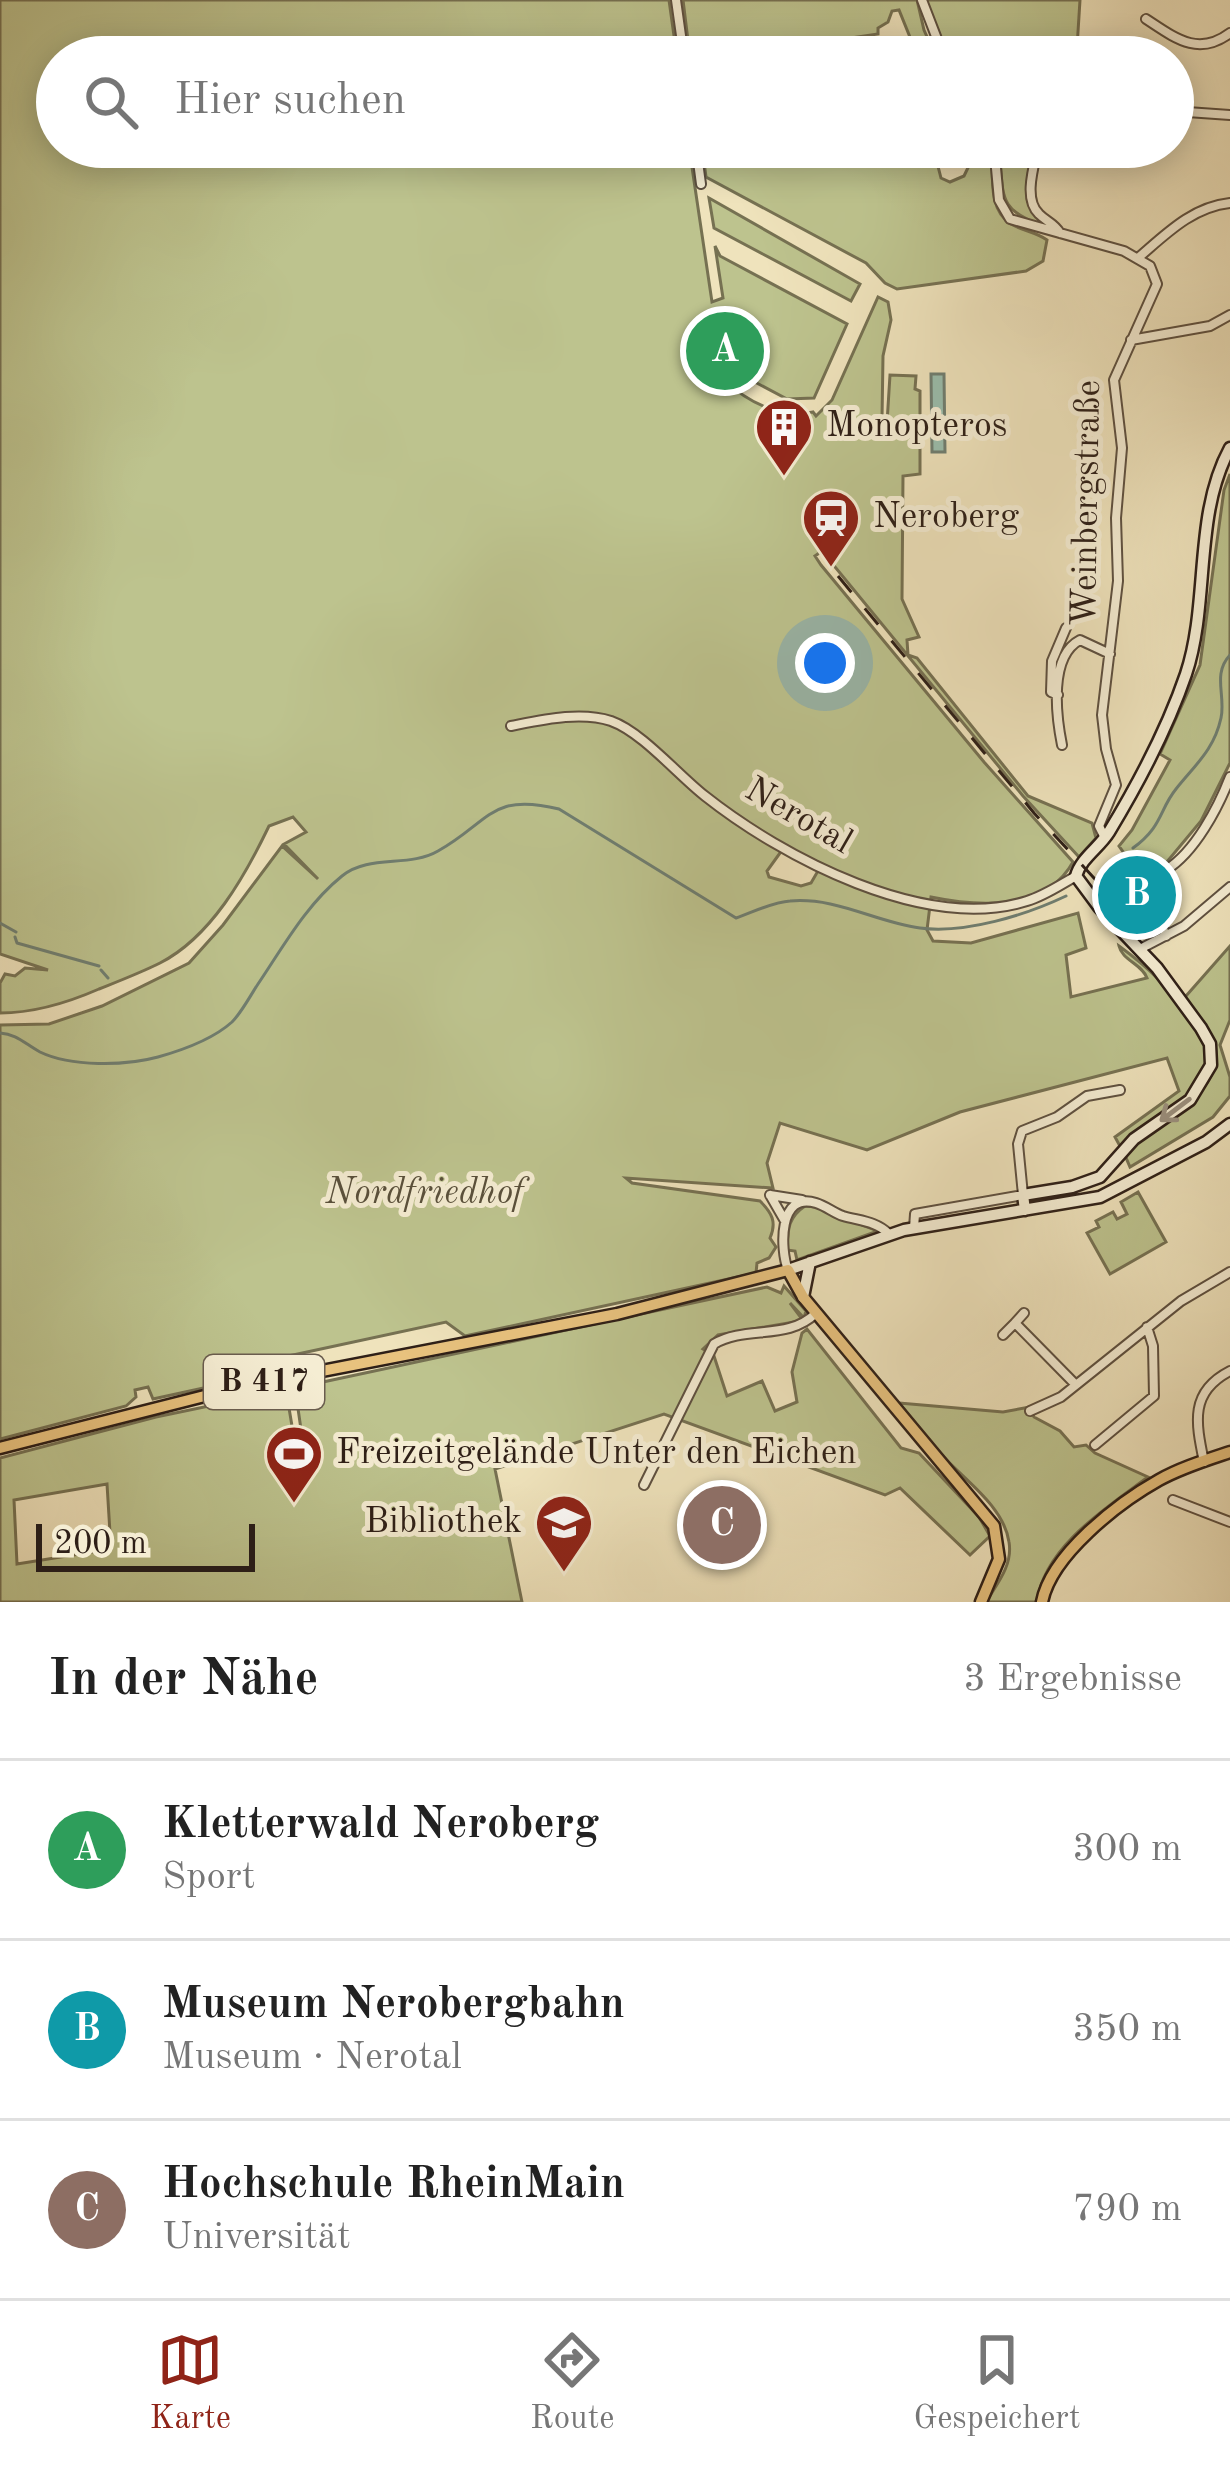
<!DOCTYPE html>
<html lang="de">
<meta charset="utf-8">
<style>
:root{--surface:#fff;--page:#f2f2f2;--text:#222;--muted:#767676;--line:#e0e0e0;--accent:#8f2418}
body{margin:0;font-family:"Old Standard TT",serif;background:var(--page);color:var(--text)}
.scale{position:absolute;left:36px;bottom:30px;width:219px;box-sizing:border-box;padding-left:12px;border:6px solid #2e1f17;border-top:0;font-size:33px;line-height:42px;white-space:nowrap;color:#2e1f17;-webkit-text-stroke:9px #f5edd3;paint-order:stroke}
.you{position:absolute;left:825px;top:663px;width:42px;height:42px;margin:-30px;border:9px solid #fff;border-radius:50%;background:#1a73e8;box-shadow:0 0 0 18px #1a73e833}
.badge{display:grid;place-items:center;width:78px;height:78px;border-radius:50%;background:var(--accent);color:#fff;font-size:39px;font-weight:700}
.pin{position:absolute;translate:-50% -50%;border:6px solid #fff;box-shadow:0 3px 12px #0006}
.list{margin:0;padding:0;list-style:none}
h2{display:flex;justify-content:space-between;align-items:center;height:156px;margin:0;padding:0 48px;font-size:51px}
h2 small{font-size:39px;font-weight:400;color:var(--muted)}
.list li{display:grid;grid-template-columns:78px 1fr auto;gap:36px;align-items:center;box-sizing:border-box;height:180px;padding:0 48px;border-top:3px solid var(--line)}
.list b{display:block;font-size:45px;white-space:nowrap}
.list p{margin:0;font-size:39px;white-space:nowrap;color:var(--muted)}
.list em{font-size:39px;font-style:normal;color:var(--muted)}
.icon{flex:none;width:66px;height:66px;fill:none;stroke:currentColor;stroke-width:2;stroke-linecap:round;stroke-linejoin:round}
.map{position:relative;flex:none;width:1230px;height:1602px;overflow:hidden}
.search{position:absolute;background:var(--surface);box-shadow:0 6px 30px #0003;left:36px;right:36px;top:36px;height:132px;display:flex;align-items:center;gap:30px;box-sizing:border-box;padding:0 42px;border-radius:66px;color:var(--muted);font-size:45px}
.sheet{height:696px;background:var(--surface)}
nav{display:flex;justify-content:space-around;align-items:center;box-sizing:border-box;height:168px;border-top:3px solid var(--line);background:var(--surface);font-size:33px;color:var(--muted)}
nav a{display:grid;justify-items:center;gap:6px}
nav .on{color:var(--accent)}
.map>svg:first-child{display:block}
.green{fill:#bdc38e;stroke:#767152;stroke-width:3;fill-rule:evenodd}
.water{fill:#9abead;stroke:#6f7e71;stroke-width:3}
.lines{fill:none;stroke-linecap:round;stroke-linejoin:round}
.stream{stroke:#6f7e71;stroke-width:3}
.street-casing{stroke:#5e5040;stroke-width:12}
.secondary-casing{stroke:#2e1f17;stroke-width:15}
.primary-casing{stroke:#2e1f17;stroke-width:15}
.street{stroke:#f5edd3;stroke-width:8}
.secondary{stroke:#f5edd3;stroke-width:10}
.primary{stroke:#e8c27e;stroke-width:10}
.rail{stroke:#2e1f17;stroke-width:3;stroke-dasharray:21 21;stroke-linecap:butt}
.oneway{stroke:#9b907e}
.labels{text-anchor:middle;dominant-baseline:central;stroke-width:10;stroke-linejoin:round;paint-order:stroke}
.shield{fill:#f5edd3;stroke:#6a5d4f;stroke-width:3}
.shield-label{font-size:33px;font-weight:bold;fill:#2e1f17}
.poi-label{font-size:36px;fill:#2e1f17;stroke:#f5edd3;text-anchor:start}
.street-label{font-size:36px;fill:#2e1f17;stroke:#f5edd3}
.park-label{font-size:36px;font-style:italic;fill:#59503b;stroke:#f5edd3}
</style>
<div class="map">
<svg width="1230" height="1602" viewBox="0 0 1230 1602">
<rect width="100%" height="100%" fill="#efe3bc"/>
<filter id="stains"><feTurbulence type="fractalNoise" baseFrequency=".00167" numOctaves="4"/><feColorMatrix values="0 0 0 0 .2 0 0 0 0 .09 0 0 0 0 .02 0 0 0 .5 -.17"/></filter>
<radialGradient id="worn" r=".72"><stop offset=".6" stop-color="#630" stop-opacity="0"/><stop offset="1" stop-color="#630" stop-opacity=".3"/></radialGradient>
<path class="green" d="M0,0H669L677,57H57V147H689L712,302L723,298L715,246L720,256L847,324L814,398L787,399L734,371L726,381C748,403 783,419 813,412L816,416L832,400L878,297L888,302L891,320L883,356L882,419L858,428L887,423L890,375L916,376L915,389L920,391V474L903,476L902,599L919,637L907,640L908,655L917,658L1028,796L1092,823L1096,838L1079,857L1023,796L822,551L815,556L821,565L984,762L1073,862C1046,911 979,907 931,897L927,930L933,941L971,943L1078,913L1086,948L1066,955L1071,997L1147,978C1142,964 1122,960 1119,946C1158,974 1193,1011 1210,1057L1187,1099L1121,1148L1115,1137L1179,1091L1167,1058L960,1112L867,1150L780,1123L767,1163L773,1188L626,1178L632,1183L760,1201C772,1213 777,1222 770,1238L776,1247L769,1258L757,1263L756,1273L465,1336L446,1322L256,1363L258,1376L153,1399L148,1387L135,1390L136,1397L126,1406L0,1439V1025L49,1024L102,1006L189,963L223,925L282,846L318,879L284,844L306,832L293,817L269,826C245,876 211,937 160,963C140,973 119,981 99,989C67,1003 35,1013 0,1013V983L5,974L15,976L25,968L48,970L0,954ZM785,846L822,864L811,883L801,886L769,877L767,871Z
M683,0H917L924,30L936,57H918L899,10L892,11L888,22L878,28V34L857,37L874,57H690Z
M925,0H1080L1077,48L1069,57H949Z
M702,147H933L941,178L950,182L964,176L976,151L984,148L992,152C993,176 988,210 1011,224C1023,231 1036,232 1047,240L1043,261L1026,271L897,289L885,283L866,263L706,177Z
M1010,147H1033L1028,202L1044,226C1000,211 1003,199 1000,157Z
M709,198L860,284L851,301L714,228Z
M1230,474V763L1201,821L1166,863L1147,870L1129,860L1119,846L1132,830L1170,760L1160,754L1200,665L1224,490Z
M1230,946V1020L1220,1045L1230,1077V1096L1213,1117L1130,1167L1124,1153C1152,1125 1230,1093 1214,1042C1208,1025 1191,1010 1180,996H1186Z
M1138,1192L1166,1242L1110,1274L1087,1233L1099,1227L1096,1221L1113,1212L1117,1219L1127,1214L1121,1202Z
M805,1206L816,1207L878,1231L797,1260L795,1251L787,1250C788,1231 787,1218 805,1206Z
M784,1286L806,1311L804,1318L790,1303L802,1319L800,1321L718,1335L703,1349L714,1356L727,1396L762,1381L775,1411L797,1402L792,1372L802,1333L807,1329L901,1448L919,1453L979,1517L990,1536L970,1555L900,1488L885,1495L664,1414L495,1469L522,1602H0V1458L156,1417L286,1390L295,1444L303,1443L295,1388L767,1287L781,1293ZM107,1484L111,1549L17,1564L14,1500Z
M899,1403L1003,1412L1030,1407L1034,1417L1060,1431L1074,1447L1086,1445L1095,1453L1148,1477C1106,1508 1044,1547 1037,1602H986C997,1584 1013,1565 1009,1542C1004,1506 963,1479 941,1454C926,1438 913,1420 899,1403Z"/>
<path class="water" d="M944,374L945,452H932L931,374Z"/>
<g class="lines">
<path class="stream" d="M1133,848C1163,826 1159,810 1176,789C1195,765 1214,750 1221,718C1226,696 1212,674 1230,655
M0,923L16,932
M15,937L17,943L99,966
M101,970L108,978
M0,1033C17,1034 25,1044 40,1052C71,1067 125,1066 158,1057C183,1050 212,1040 232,1022C242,1012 250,996 258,984C283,947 306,905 342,876C369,854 409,868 438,851C490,822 490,792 559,809L736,918C753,912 773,902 790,901C837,897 875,922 920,928C965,934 1026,915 1066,896"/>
<defs>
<path id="street" d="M676,0L684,57
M922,0L944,57
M1146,19C1175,38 1198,57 1230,33
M1072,57L1091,47L1109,57
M1173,111L1230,115
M696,147L701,184
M994,147L999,200L1010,219L1124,251L1150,266L1157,284L1114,380L1122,448L1116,518L1118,581L1102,715L1106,749L1116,785L1099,826L1105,838
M1038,147C1034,166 1023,199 1039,214C1047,222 1054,223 1060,233
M1113,147L1114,159
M1138,258C1166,234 1192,207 1230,203
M1131,340L1210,326L1230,315
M1058,695L1051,692L1052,661L1066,628
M511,726C542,720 580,711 611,721C642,732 678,775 705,796C782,857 925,933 1027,901C1044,896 1060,885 1076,876
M1062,745C1056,715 1049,656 1080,640L1110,654
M1157,874L1155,909L1166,936
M1099,907C1120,890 1143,884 1166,870C1195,852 1218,808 1230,777
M1140,949L1184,926L1230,887
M770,1195L802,1200
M770,1195L785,1221
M914,1228L915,1214L1023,1195L1018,1144L1022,1131L1057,1117L1087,1096L1120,1090
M788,1270C780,1249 778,1191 816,1203C826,1206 834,1213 843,1216C860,1221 876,1221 889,1234
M1015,1323L1024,1313
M1003,1335L1015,1323L1076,1385
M1030,1411L1061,1397L1181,1301L1230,1272
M1095,1445L1154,1396L1153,1346L1147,1327
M1204,1462C1196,1423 1189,1392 1230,1371
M644,1485L714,1344C746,1325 788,1341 816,1313
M1173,1500L1230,1522"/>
<path id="secondary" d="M1025,1210L1023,1195L1072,1187L1100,1177L1134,1139L1190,1100L1211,1065L1210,1044L1201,1028L1157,968L1099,907L1076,876C1081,858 1099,848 1109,832C1138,784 1168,727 1186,674C1210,602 1193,516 1230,448
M788,1270L904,1230L1100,1197L1206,1142L1230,1124
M803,1297L810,1262"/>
<path id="primary" d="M0,1448L244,1386L617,1314L788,1270L803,1297L994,1526L999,1559L981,1602
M1042,1602C1051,1555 1118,1503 1159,1480C1180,1468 1206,1460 1230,1452"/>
</defs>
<use href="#street" class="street-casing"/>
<use href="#secondary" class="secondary-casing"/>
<use href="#primary" class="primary-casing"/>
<use href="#street" class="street"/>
<use href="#secondary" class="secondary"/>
<use href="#primary" class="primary"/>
<path class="rail" d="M838,576L1034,813L1130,917"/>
</g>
<defs><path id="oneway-shaft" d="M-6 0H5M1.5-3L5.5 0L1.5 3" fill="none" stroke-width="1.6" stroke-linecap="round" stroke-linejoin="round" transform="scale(3)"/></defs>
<use class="oneway" href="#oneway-shaft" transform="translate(1175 1110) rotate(143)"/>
<defs>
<symbol id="building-pin" viewBox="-11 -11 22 30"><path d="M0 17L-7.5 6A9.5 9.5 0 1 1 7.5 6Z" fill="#8f2418" stroke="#f5edd3"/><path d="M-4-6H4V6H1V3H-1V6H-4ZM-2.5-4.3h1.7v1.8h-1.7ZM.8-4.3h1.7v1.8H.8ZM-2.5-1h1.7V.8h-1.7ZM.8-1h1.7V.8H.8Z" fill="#fff"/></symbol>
<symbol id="station-pin" viewBox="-11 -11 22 30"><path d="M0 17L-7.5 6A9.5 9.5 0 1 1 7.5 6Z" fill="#8f2418" stroke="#f5edd3"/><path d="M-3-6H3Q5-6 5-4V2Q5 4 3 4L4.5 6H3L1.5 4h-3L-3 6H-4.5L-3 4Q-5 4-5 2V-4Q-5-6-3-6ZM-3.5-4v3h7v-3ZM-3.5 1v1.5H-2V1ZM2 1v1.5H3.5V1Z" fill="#fff"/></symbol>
<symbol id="stadium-pin" viewBox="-11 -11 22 30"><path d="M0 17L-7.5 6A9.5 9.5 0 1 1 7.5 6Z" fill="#8f2418" stroke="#f5edd3"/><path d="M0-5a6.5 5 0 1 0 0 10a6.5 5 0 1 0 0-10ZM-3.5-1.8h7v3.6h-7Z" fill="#fff"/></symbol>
<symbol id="university-pin" viewBox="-11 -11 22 30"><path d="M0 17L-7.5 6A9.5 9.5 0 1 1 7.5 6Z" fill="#8f2418" stroke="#f5edd3"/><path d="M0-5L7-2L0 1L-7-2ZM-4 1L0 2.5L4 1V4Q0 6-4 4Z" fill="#fff"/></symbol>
</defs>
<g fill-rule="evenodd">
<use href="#building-pin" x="751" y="394" width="66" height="90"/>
<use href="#station-pin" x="798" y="485" width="66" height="90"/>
<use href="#stadium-pin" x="261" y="1421" width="66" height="90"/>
<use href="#university-pin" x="531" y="1490" width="66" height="90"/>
</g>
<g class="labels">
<rect class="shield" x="204" y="1355" width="120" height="54" rx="9"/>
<g class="shield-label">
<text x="264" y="1382">B 417</text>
</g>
<g class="poi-label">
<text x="826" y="427">Monopteros</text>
<text x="873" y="518">Neroberg</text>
<text x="336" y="1454">Freizeitgelände Unter den Eichen</text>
<text x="522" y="1523" text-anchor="end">Bibliothek</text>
</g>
<g class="street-label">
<text transform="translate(1088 503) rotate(-89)">Weinbergstraße</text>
<text transform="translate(798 817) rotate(30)">Nerotal</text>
</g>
<g class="park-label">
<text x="425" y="1194">Nordfriedhof</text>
</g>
</g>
<rect width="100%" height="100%" filter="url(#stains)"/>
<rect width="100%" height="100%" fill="url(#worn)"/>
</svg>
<div class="scale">200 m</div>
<div class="you"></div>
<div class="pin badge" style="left:725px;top:351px;background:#2e9e5b">A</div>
<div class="pin badge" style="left:1137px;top:895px;background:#0f9aa8">B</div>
<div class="pin badge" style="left:722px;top:1525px;background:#8d6e63">C</div>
<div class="search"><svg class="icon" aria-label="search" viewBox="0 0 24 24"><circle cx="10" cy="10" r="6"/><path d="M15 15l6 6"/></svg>Hier suchen</div>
</div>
<section class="sheet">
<h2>In der Nähe<small>3 Ergebnisse</small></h2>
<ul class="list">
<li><span class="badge" style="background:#2e9e5b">A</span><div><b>Kletterwald Neroberg</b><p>Sport</p></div><em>300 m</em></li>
<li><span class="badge" style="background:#0f9aa8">B</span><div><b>Museum Nerobergbahn</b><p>Museum · Nerotal</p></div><em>350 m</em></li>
<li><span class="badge" style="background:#8d6e63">C</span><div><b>Hochschule RheinMain</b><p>Universität</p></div><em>790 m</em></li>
</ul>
</section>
<nav>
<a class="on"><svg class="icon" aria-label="map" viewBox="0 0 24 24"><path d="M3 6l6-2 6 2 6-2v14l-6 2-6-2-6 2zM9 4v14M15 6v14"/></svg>Karte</a>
<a><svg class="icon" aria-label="directions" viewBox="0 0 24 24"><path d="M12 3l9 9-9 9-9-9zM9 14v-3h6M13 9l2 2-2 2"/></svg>Route</a>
<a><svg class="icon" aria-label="saved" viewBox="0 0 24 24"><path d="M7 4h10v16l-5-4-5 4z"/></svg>Gespeichert</a>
</nav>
